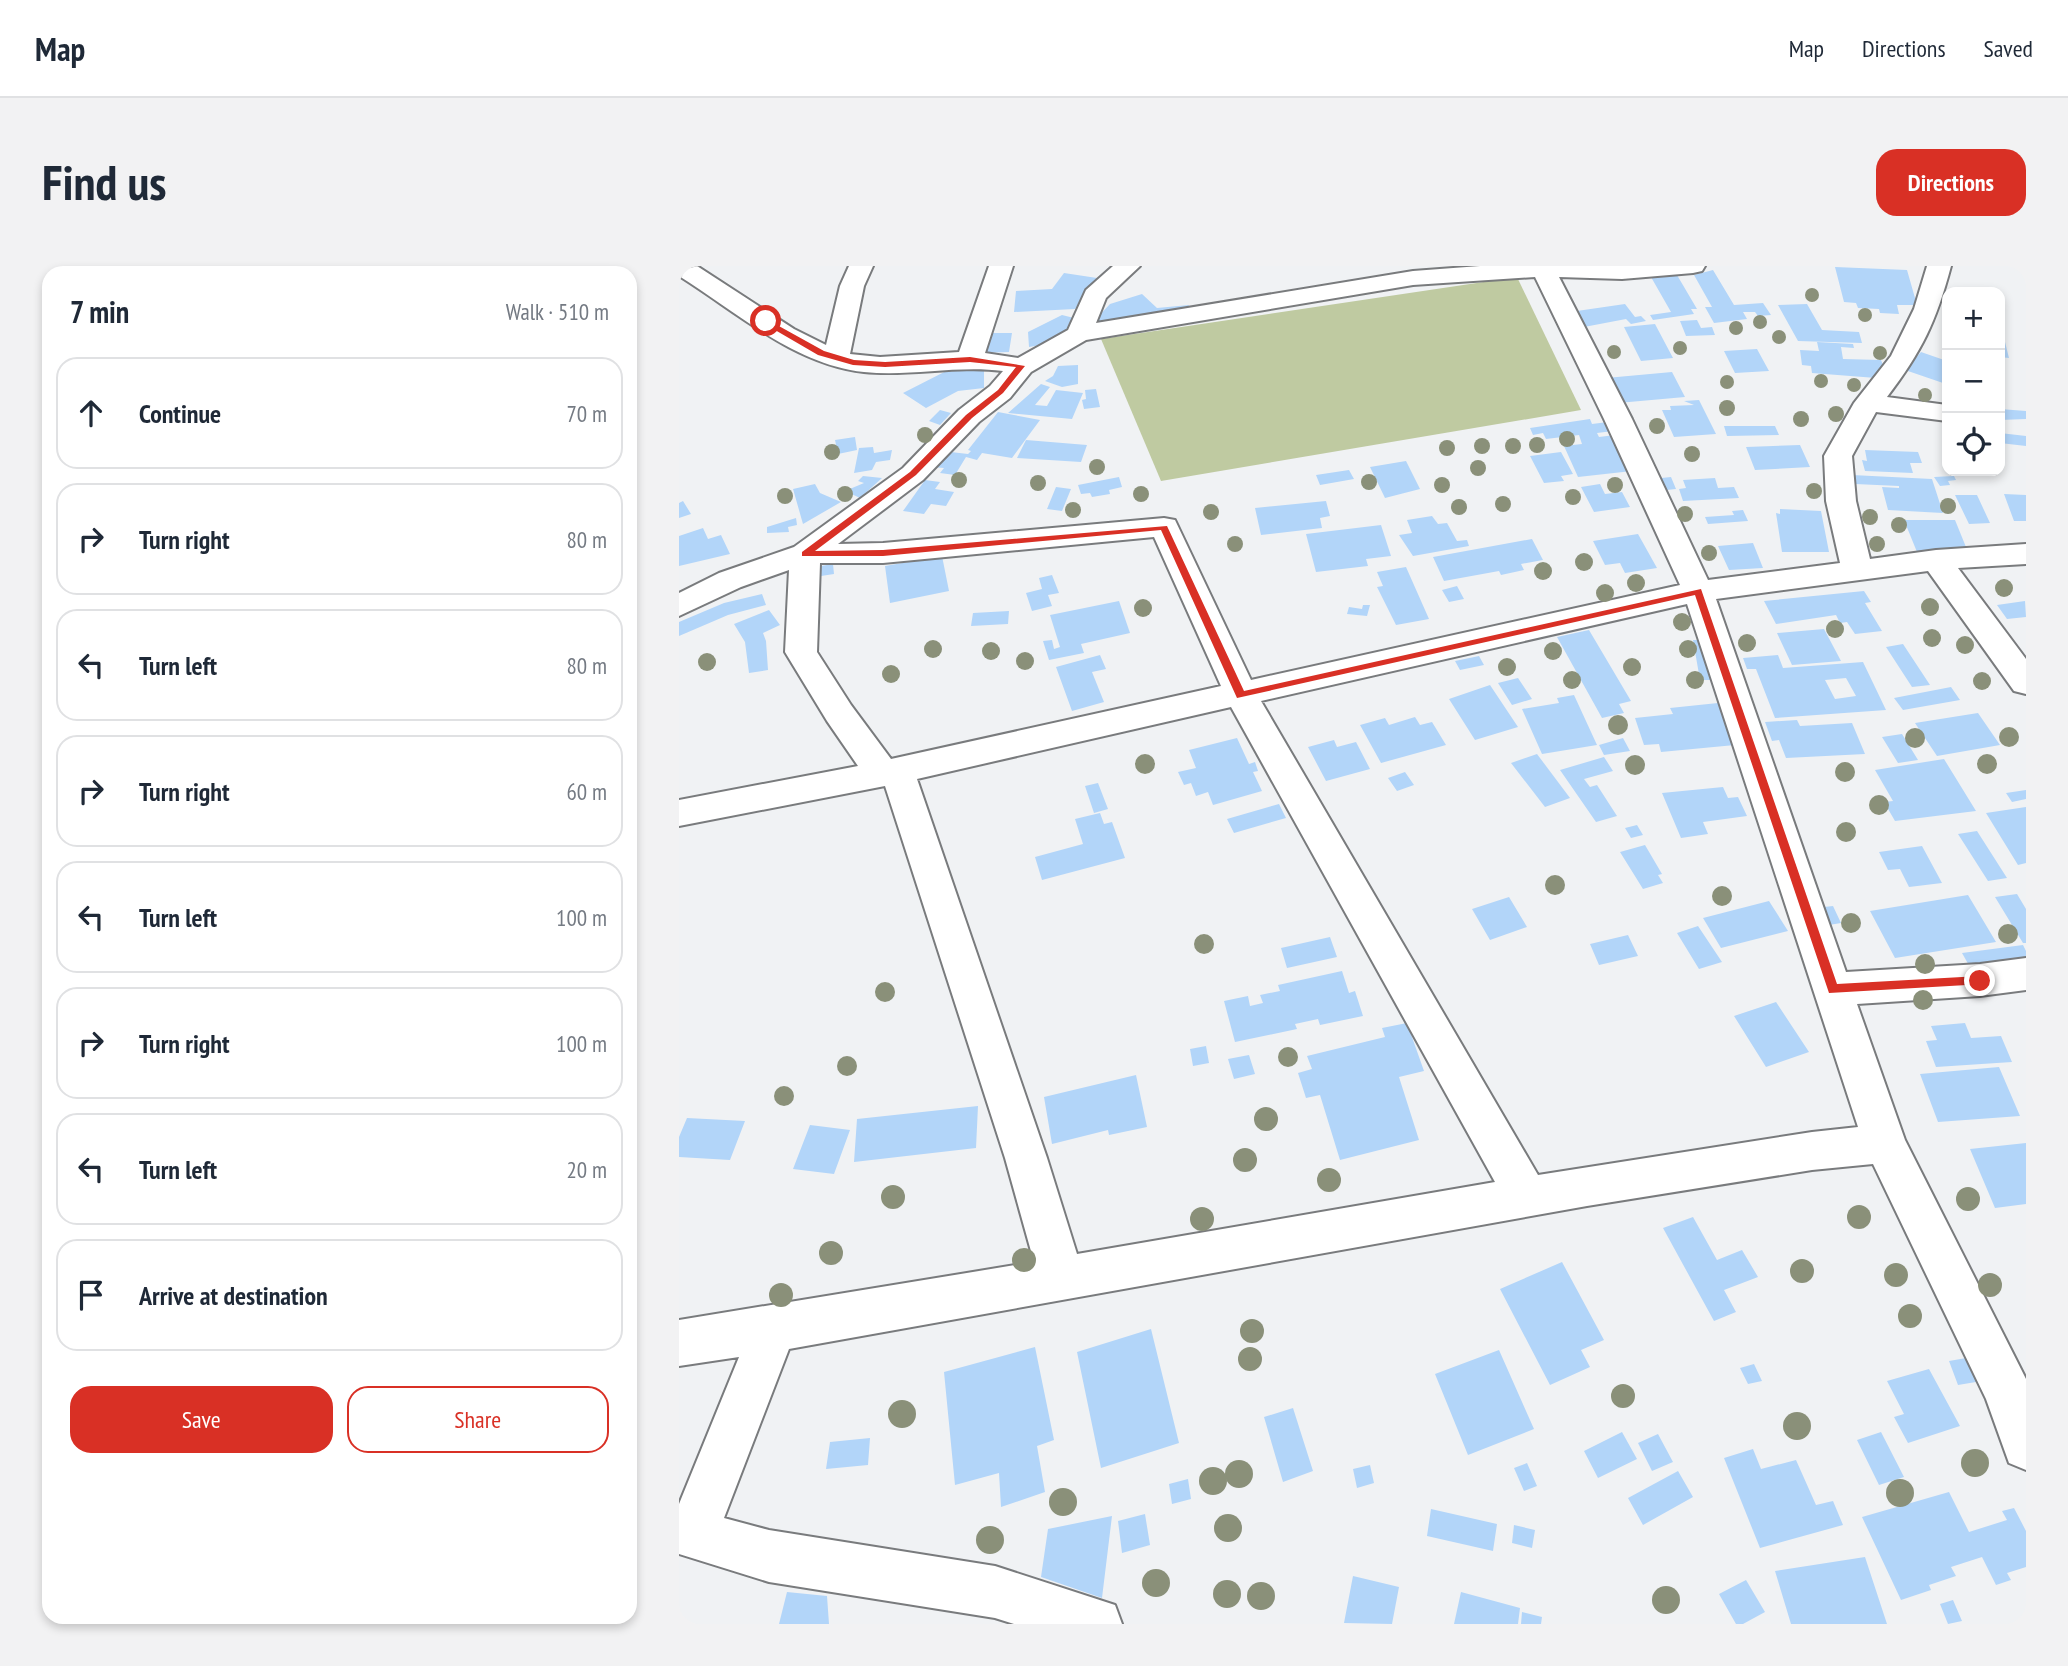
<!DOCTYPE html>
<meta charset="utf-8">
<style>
:root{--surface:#fff;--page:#f2f2f3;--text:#1f2937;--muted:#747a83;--line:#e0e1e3;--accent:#d93025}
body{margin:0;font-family:"PT Sans Narrow",sans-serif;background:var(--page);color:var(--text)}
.controls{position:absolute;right:21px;top:21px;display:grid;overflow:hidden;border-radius:14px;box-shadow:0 4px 10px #0003}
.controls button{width:63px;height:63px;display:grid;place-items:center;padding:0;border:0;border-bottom:2px solid var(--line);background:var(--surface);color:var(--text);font:35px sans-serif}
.stop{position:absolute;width:21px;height:21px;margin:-16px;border:5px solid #d93025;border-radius:50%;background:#fff}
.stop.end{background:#d93025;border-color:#fff;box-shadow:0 2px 7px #0008}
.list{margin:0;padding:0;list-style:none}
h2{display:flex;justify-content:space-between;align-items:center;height:91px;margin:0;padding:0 28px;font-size:30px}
h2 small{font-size:23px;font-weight:400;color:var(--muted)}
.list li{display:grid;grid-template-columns:46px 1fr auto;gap:21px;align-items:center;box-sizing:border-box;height:112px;margin:0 14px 14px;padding:0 14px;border:2px solid var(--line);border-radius:21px}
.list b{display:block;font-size:26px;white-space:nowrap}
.list em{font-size:23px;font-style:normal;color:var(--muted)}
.actions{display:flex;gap:14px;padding:21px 28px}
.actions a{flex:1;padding:16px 0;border:2px solid var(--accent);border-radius:21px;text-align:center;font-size:24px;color:var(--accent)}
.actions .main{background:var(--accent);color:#fff}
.icon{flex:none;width:38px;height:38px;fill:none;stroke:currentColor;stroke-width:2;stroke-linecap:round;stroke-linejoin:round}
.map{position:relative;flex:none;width:1347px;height:1358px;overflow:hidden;border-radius:21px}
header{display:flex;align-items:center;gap:42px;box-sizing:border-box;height:98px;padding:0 35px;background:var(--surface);border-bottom:2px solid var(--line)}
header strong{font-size:33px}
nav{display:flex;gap:38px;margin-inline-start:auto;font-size:24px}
.intro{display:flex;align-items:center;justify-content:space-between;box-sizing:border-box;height:168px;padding:0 42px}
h1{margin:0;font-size:49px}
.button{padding:18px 32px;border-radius:21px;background:var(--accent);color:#fff;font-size:24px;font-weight:700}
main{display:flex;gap:42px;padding:0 42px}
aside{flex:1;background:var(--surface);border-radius:21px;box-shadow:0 4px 10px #0003}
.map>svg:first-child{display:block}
.green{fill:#bfcaa1}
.building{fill:#b2d5f9;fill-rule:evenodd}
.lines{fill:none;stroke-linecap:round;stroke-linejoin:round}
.minor-casing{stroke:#797b7d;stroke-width:4}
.minor{fill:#fff;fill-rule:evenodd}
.tree{fill:#8a9079}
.route{fill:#d93025}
</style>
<header>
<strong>Map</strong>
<nav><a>Map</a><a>Directions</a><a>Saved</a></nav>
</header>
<div class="intro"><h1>Find us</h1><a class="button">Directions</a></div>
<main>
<aside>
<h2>7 min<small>Walk · 510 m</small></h2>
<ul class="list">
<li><svg class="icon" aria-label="ahead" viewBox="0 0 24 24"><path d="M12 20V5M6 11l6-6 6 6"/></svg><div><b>Continue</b></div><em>70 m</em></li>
<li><svg class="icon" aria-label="right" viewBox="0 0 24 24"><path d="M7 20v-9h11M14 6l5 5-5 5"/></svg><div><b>Turn right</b></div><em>80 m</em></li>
<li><svg class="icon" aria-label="left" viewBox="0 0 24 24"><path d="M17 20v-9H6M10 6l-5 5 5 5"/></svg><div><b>Turn left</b></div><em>80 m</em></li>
<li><svg class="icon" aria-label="right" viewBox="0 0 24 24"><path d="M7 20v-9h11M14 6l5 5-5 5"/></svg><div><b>Turn right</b></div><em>60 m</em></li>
<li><svg class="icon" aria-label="left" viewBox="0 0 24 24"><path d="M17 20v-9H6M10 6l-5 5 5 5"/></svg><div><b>Turn left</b></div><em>100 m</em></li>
<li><svg class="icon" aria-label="right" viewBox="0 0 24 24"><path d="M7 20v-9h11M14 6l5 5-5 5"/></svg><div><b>Turn right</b></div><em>100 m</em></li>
<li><svg class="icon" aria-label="left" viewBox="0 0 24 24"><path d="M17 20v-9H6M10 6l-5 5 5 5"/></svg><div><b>Turn left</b></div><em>20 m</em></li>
<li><svg class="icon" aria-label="arrive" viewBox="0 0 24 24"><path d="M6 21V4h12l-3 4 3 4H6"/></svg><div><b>Arrive at destination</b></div></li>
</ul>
<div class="actions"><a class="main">Save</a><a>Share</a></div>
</aside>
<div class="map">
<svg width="1347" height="1358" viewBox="0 0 1347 1358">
<rect width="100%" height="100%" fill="#f0f2f4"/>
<path class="green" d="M838,11L902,144L482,215L422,73Z"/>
<path class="building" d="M1156,1L1228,4L1238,39H1218L1220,48L1201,47L1200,43L1179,42L1177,37L1165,36Z
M1034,4L1055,39L1084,37L1092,49L1079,50L1076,46H1064L1068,53L1035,57L1026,41H1033L1015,9Z
M385,7L418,12L396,43L335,46L337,25L373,23Z
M998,9L1018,43H1012L1015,48L974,54L971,49L992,46L972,11Z
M463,28L478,42L510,39L506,47L414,56L431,38Z
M946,38L956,51L962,50L967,55L952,58L947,53L905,61L891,46Z
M1128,38L1143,64L1180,66L1183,77L1119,75L1099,39Z
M383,49L399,53L380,70L362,79L350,81L349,66Z
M1018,54L1022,62L1033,61L1036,69L1007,70L1001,55Z
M976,58L994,92L962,95L945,61Z
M314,67H333L330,86L299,87Z
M1321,75L1326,76L1330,92L1321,91Z
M1138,76L1174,78L1175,82L1162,81L1164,93L1202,94L1204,99L1197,112L1133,107L1132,100L1123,99L1121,84L1140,85Z
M1078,83L1090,105L1056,107L1045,85Z
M1242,86L1268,95V113L1264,117L1226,104Z
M399,99V118L383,121L366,115L374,110L379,100Z
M275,101L305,104V122L279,125L247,142L224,127Z
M993,106L1006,131L939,137L927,112Z
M362,118L371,121L356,139L368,140L377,124L404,127L393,153L329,147Z
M417,123L421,141L405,143L403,134L407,133L406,124Z
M1020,134L1037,168L995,171L983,144H992L991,140L1015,139L1005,135Z
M1321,143L1347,145V153L1321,154Z
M261,144L272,147L261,159L250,155Z
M319,146L361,154L333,192L303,187L298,194L287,191L276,209L261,207L265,202L253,201L263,185L289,188L292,185L289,184Z
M911,153L913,158L929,156L934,165L918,167L920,171L936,169L953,205L899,211L885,180L903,178L900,169L867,173L864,167L854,169L851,162Z
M1045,160H1096L1100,169L1048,170Z
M1321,167L1347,170V180L1321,177Z
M176,171L178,184L159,188L156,174Z
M347,174L408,179L402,196L338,192Z
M1121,179L1131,201L1076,204L1067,181Z
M194,181L195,187L213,184L211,194L197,196L193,204L175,207L180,182Z
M1186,184L1239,186L1243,197H1231L1234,207L1186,205L1183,194L1188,195Z
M882,186L894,208L882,210L885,215L865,217L851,190Z
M727,195L741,223L706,232L691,201Z
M670,204L675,213L641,219L637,209Z
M1173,209L1253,213L1264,247L1209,244L1203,221L1220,222V220L1176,218Z
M184,210L203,212L181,232L166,225L185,217L179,215Z
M1275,210L1277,214L1269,215L1271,219L1261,220L1255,211Z
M440,211L443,221L430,224L431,228L413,231L411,227L402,228L399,219Z
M992,211L997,223L978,225L973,213Z
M1036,212L1039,222L1055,221L1060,232L1004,235L1000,223L1007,222L1004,214Z
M246,214L261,216L256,223L275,226L267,240L252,238L245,248L224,245Z
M136,218L141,227L162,236L124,258L114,223Z
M921,218L926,228L943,226L951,241L915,246L902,221Z
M377,221L392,223L383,245L368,243Z
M1325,228L1347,229V255H1335Z
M1276,229H1298L1311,257L1290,258Z
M4,235L12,248L0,252V237Z
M647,235L651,250L641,252L643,262L582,269L576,242Z
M1101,243L1142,245L1150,286H1103L1097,247L1101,248Z
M1064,244L1069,255L1029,258L1026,251L1055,249L1053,245Z
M753,250L759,258L768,257L778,275L788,274L790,280L734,290L720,269L733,267L728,254Z
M117,252L118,259L109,261L110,266L88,267V261Z
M1225,254H1276L1289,286H1238Z
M702,259L712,290L687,293L689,300L637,306L627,268Z
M24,262L29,273L42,269L51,288L0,300V270Z
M959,268L978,302L946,307L941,297L926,299L914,275Z
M853,273L864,294L842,298L845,304L822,309L820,305L765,315L754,291Z
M1074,277L1084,302L1050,304L1039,280Z
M263,290L270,325L211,337L206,300Z
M154,298L155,308L142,310V300Z
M727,301L750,353L717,359L698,321L704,320L698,306Z
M373,309L380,327L369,329L373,340L353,345L347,327L363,323L360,312Z
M778,320L785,333L770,336L763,324Z
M1185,325L1192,336L1186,337L1203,365L1176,368L1168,356L1161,357L1157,349L1097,358L1085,335Z
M83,328L87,339L49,349L0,370V356L45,337Z
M440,335L451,367L402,378L405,387L370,394L364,375L373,374L375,383L381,381L371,349Z
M1346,335L1347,351L1328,353L1318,339Z
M684,339H691L688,350L668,348L670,341L683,343Z
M90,344L101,359L84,367L87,375L89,404L70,407L66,376L55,358Z
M330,345L329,358L292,360L294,347Z
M1145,363L1162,395L1113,399L1098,367Z
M910,364L952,435L940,438L945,447L923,452L878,371Z
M1014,374H1030L1037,414H1021Z
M1224,378L1251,419L1233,421L1207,381Z
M421,389L427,403L413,406L425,436L393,445L377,401Z
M1099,389L1104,402L1184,396L1207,444L1096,452L1077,403H1068L1064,392ZM1167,412L1177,430L1156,433L1146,414Z
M800,390L805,399L781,404L776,395Z
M839,412L853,433L833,439L819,417Z
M811,419L839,461L796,474L770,433Z
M1272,421L1281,434L1224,444L1215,432Z
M895,429L918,479L863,488L843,443L880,437L878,432Z
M1039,437L1056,479L982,486L980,478L965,479L956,452L994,448L991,442Z
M1299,447L1321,479L1258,490L1236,457Z
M736,451L741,459L753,456L767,479L702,497L681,459L706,452L710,459Z
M1118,454L1121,460L1173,457L1186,488L1107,492L1100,474L1093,475L1086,456Z
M1223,468L1239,494L1219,497L1203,471Z
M558,472L570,498L576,496L579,505L574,506L583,525L534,539L529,526L517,530L512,517L505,519L499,506L517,502L510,484Z
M944,472L951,485L925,489L920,479Z
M655,474L658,481L677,476L691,503L647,515L629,481Z
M858,488L891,532L866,541L832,497Z
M925,491L934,505L905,513L911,521L918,519L938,550L917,556L881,504Z
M1265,493L1297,545L1216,555L1205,536L1214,535L1196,504Z
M726,506L735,519L718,525L709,512Z
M419,517L429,543L415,547L406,520Z
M1044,521L1049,532L1059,531L1068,550L1024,556L1029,568L1002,572L983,527Z
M1347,524V533L1333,536L1327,527Z
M600,538L607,552L555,567L548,553Z
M1347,541V597L1339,599L1307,547Z
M421,547L425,558L433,556L446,592L363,614L356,591L404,578L396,553Z
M958,559L964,569L952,572L946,562Z
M1298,565L1328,612L1309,615L1279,568Z
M966,579L983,608L979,609L984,617L964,623L941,586Z
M1243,580L1263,617L1230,621L1221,603L1209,604L1200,586Z
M1338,628L1347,643V677H1344L1316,631Z
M1289,629L1317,676L1216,692L1191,645Z
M830,631L848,661L811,674L793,643Z
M1090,635L1109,665L1042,682L1024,652Z
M1154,640L1162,657L1144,660L1136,642Z
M1019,660L1043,696L1020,703L998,667Z
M949,669L959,690L920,699L911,678Z
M651,671L658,691L608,702L602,682Z
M1344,679L1347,685V695L1292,703L1283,687Z
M663,705L670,727L676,725L684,750L641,759L639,753L616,758L618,763L556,776L545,735L569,730L571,740L584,737L581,729L601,725L599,719Z
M1097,736L1130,786L1087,801L1055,750Z
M728,757L745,805L720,811L740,874L661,894L641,829L627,832L619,807L633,803L628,790L706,771L703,762Z
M1286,757L1292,772L1322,770L1333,796L1257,801L1247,775L1258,774L1252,760Z
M527,780L530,797L514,800L511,783Z
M570,789L576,808L555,813L549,793Z
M1320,801L1341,850L1259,856L1241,808Z
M457,809L468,861L430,869L429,864L373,878L365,831Z
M299,840L297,882L175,896L178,853Z
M8,852L66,855L51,894L0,891V871Z
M131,859L171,864L155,908L114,903Z
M1347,877V938L1316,942L1291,883Z
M1014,951L1038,994L1063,984L1079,1011L1045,1024L1057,1046L1035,1055L984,962Z
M883,996L925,1074L902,1084L911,1101L871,1119L821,1023Z
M472,1063L500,1177L422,1202L398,1086Z
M356,1081L375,1174L358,1180L366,1226L322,1241L320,1207L276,1219L265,1106Z
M820,1084L855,1163L789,1189L756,1108Z
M1293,1091L1303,1115L1279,1119L1270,1095Z
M1075,1098L1083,1115L1069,1118L1061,1102Z
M1250,1103L1281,1160L1229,1177L1215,1151L1225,1148L1208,1115Z
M614,1142L634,1205L604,1216L585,1151Z
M943,1166L958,1193L919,1212L905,1185Z
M1202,1166L1225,1211L1200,1219L1178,1174Z
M979,1168L994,1196L973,1205L959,1177Z
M191,1172L189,1199L147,1203L151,1176Z
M1074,1183L1082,1203L1117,1194L1137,1239L1154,1235L1164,1259L1081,1282L1045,1192Z
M848,1197L858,1220L845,1225L835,1202Z
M691,1199L695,1217L678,1222L674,1203Z
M999,1205L1014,1231L964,1259L949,1232Z
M509,1213L512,1233L493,1238L490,1218Z
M1270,1226L1290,1266L1328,1254L1323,1245L1335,1242L1347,1265V1301L1328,1307L1332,1314L1317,1319L1303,1291L1272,1301L1277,1310L1250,1319L1252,1324L1222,1334L1183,1251Z
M752,1243L818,1258L814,1285L748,1270Z
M466,1248L471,1279L443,1287L439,1255Z
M433,1250L423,1332L362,1311L369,1263Z
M835,1259L856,1264L853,1282L833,1277Z
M1186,1291L1208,1358H1112L1096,1305Z
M674,1310L720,1321L713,1358L665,1357Z
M1067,1314L1086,1346L1064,1358H1057L1040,1328Z
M108,1326L148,1330L150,1358H100Z
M782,1326L841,1342L839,1358H775Z
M1274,1334L1283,1355L1269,1358L1261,1338Z
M843,1346L863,1351L862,1358H842Z"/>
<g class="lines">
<defs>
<path id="minor" d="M0,0H18L115,63L147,79L161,20L170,0H194L185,20L171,88L201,91L280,86L310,0H334L306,87L339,92L389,64L407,24L434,0H461L427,32L417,57L734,5L801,0H1026L1023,5L1014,7L943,13L880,11L953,153L1029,314L1161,297L1147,235L1145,190L1175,137L1212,90L1235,43L1248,0H1272C1257,56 1243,85 1208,131L1268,139V155L1197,146L1173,190L1177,235L1191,293L1257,284L1347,278V298L1279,302L1347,393V428L1335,425L1249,305L1037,333L1167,706L1301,698L1347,692V724L1301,730L1178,738L1226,874L1347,1113V1204L1330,1197L1307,1133L1194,898L1133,904L908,940L110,1083L45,1252L90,1264L316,1300L436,1339L443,1358H335L316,1352L90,1316L0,1288V1238L60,1091L0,1100V1054L355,996L326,892L206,520L0,560V534L179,500L148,455L106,386L110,304L62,321L0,350V327L40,307L115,281L224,202L280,144L311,120L324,105C277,99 231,111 185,106C114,98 58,46 0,10ZM856,11L925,153L1001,319L572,414L496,254L485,252L204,277L159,278L244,214L300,156L331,132L352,106L407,74L734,19ZM475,271L542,420L212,493L172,439L138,386L141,297H204ZM1008,338L1179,861L1133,866L859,909L582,435ZM552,441L816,916L398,988L368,892L238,513Z"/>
</defs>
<use href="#minor" class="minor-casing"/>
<use href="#minor" class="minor"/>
</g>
<g class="tree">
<circle cx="1133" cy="29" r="7"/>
<circle cx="1186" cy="49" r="7"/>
<circle cx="1081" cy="56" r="7"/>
<circle cx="1057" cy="62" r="7"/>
<circle cx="1100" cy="71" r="7"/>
<circle cx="1001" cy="82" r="7"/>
<circle cx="935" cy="86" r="7"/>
<circle cx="1201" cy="87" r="7"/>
<circle cx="1142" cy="115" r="7"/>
<circle cx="1048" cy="116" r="7"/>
<circle cx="1175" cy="119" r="7"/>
<circle cx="1246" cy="129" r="7"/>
<circle cx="1048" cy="142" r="8"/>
<circle cx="1157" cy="148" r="8"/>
<circle cx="1122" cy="153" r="8"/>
<circle cx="978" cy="160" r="8"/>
<circle cx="246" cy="169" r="8"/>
<circle cx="888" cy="173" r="8"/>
<circle cx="858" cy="179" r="8"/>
<circle cx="803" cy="180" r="8"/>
<circle cx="834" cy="180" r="8"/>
<circle cx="768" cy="182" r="8"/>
<circle cx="153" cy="186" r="8"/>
<circle cx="1013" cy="188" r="8"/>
<circle cx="418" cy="201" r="8"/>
<circle cx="799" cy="202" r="8"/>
<circle cx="280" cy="214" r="8"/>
<circle cx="690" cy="216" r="8"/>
<circle cx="359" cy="217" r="8"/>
<circle cx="763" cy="219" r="8"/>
<circle cx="936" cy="219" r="8"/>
<circle cx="1135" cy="225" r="8"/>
<circle cx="166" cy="228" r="8"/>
<circle cx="462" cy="228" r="8"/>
<circle cx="106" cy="230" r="8"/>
<circle cx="894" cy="231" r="8"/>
<circle cx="824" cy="238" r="8"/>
<circle cx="1269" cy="240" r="8"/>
<circle cx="780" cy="241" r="8"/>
<circle cx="394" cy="244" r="8"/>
<circle cx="532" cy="246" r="8"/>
<circle cx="1006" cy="248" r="8"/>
<circle cx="1191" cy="251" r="8"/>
<circle cx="1220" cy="259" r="8"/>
<circle cx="556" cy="278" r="8"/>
<circle cx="1198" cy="278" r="8"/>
<circle cx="1030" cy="287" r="8"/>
<circle cx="905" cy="296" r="9"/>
<circle cx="864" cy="305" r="9"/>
<circle cx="957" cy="317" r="9"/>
<circle cx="1325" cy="322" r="9"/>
<circle cx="926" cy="327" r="9"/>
<circle cx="1251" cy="341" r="9"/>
<circle cx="464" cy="342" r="9"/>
<circle cx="1003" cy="356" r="9"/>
<circle cx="1156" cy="363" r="9"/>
<circle cx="1253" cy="372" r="9"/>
<circle cx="1068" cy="377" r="9"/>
<circle cx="1286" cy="379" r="9"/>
<circle cx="254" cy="383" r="9"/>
<circle cx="1009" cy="383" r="9"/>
<circle cx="312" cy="385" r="9"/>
<circle cx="874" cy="385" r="9"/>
<circle cx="346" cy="395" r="9"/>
<circle cx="28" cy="396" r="9"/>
<circle cx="828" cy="401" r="9"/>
<circle cx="953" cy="401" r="9"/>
<circle cx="212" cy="408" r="9"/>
<circle cx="893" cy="414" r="9"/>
<circle cx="1016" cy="414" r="9"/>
<circle cx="1303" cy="415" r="9"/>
<circle cx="939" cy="459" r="10"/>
<circle cx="1330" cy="471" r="10"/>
<circle cx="1236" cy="472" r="10"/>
<circle cx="466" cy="498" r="10"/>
<circle cx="1308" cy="498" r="10"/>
<circle cx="956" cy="499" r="10"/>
<circle cx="1166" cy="506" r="10"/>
<circle cx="1200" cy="539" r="10"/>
<circle cx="1167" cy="566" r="10"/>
<circle cx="876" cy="619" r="10"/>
<circle cx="1043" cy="630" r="10"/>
<circle cx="1172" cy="657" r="10"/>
<circle cx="1329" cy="668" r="10"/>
<circle cx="525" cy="678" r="10"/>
<circle cx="1246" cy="698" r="10"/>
<circle cx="206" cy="726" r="10"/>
<circle cx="1244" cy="734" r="10"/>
<circle cx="609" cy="791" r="10"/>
<circle cx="168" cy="800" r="10"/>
<circle cx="105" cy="830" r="10"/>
<circle cx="587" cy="853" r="12"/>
<circle cx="566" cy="894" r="12"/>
<circle cx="650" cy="914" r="12"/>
<circle cx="214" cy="931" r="12"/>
<circle cx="1289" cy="933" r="12"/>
<circle cx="1180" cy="951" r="12"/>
<circle cx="523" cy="953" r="12"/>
<circle cx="152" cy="987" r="12"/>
<circle cx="345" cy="994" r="12"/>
<circle cx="1123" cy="1005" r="12"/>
<circle cx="1217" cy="1009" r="12"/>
<circle cx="1311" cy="1019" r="12"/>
<circle cx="102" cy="1029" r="12"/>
<circle cx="1231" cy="1050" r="12"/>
<circle cx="573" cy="1065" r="12"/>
<circle cx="571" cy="1093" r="12"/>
<circle cx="944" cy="1130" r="12"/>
<circle cx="223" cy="1148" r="14"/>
<circle cx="1118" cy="1160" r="14"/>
<circle cx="1296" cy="1197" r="14"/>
<circle cx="560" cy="1208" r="14"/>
<circle cx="534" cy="1215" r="14"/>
<circle cx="1221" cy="1227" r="14"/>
<circle cx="384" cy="1236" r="14"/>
<circle cx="549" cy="1262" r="14"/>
<circle cx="311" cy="1274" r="14"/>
<circle cx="477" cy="1317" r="14"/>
<circle cx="548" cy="1328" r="14"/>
<circle cx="582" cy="1330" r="14"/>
<circle cx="987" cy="1334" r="14"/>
</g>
<path class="route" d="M84,54H89L145,85L175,94L206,96L291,91L346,100L324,127L293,152L237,209L136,285L204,284L488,260L565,425L1022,323L1158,718L1301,710L1307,715L1305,718L1150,727L1016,329L558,432L482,264L204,290H123V286L231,206L287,149L319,124L337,101L291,96L206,101L174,99L139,89L84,57Z"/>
</svg>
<div class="controls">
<button>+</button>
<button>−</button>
<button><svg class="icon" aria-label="locate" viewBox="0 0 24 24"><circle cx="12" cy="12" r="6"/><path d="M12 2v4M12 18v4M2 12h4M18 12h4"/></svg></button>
</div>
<div class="stop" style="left:87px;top:55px"></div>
<div class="stop end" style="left:1301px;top:715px"></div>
</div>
</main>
